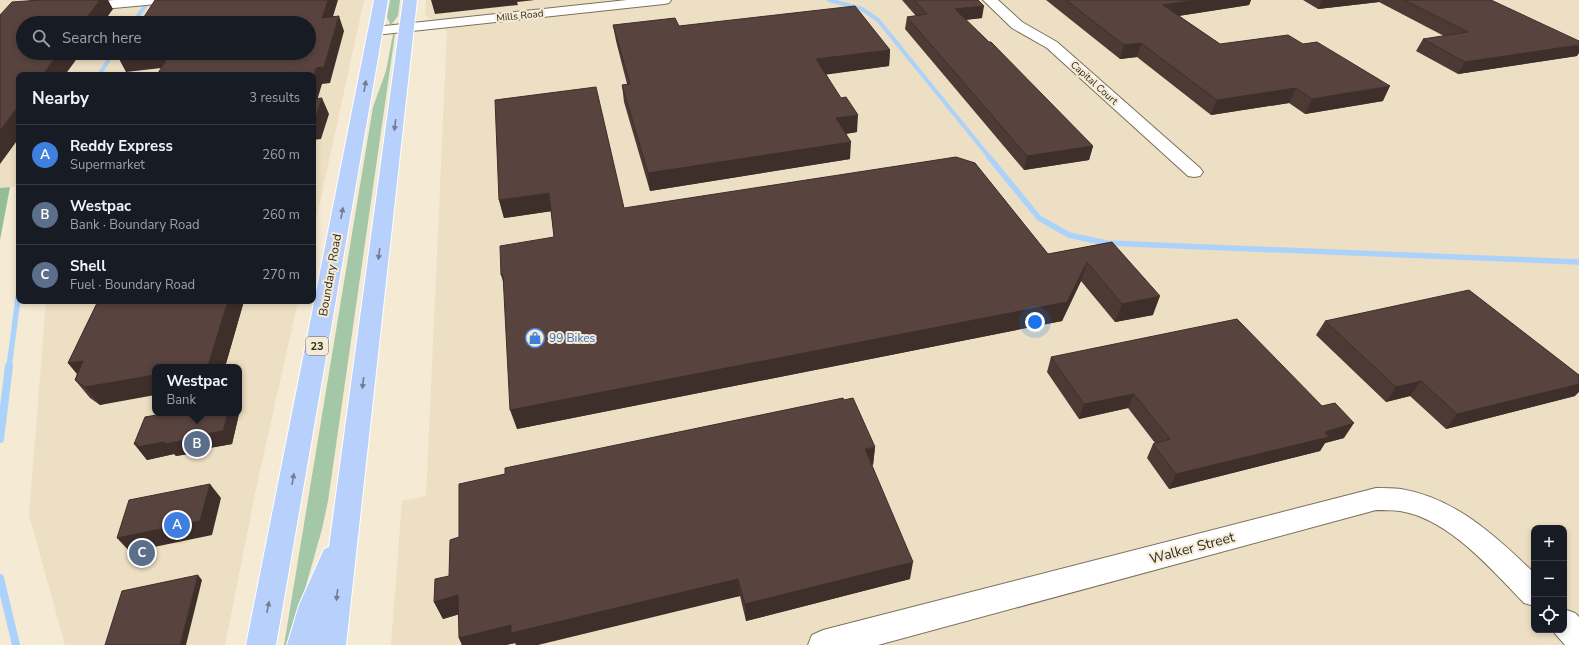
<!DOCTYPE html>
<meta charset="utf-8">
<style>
:root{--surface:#171b24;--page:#242831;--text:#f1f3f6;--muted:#9ea1a6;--line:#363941;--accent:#b75125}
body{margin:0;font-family:"Nunito Sans",sans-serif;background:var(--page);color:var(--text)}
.controls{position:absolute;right:12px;bottom:12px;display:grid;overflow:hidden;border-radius:8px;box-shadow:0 2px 6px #0003}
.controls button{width:36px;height:36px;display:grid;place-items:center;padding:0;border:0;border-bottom:1px solid var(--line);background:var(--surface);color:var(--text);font:20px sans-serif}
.you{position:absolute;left:1035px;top:322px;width:14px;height:14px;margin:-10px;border:3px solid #fff;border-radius:50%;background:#1a73e8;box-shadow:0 0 0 6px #1a73e833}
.badge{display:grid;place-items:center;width:26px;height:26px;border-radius:50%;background:var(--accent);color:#fff;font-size:13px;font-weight:700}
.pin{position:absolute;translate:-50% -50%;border:2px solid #fff;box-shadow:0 1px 4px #0006}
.popup{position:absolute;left:152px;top:364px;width:90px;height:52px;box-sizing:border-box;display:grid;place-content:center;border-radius:8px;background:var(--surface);filter:drop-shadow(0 1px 3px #0005);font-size:13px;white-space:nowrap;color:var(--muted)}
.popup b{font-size:15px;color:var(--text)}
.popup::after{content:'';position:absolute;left:50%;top:100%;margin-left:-8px;border:8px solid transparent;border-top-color:var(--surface)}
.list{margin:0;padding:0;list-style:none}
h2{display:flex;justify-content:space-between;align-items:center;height:52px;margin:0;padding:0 16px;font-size:17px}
h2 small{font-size:13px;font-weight:400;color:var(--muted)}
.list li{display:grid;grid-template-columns:26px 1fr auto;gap:12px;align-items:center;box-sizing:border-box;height:60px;padding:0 16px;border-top:1px solid var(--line)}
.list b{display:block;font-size:15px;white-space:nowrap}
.list p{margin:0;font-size:13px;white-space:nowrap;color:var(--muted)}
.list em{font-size:13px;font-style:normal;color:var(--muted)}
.icon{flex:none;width:22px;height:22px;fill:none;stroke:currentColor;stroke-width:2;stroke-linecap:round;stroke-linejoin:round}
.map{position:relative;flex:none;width:1579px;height:645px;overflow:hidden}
.search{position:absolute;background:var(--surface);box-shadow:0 2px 6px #0003;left:16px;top:16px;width:300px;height:44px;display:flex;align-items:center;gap:10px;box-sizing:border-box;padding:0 14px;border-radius:22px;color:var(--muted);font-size:15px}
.panel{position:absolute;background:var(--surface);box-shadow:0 2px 6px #0003;left:16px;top:72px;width:300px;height:232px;border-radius:8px}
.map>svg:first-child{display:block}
.built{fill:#eddfc3;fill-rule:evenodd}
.green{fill:#a3c7a7}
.forest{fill:#93be98}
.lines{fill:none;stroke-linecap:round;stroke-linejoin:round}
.stream-far2{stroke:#aad2fb;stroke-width:4}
.stream-far1{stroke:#aad2fb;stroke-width:5.5}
.stream{stroke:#aad2fb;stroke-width:8}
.minor-casing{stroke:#7a705c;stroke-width:2}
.major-casing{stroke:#fff;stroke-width:2}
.minor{fill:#fff;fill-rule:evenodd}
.major{fill:#b8d0fc;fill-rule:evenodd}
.wall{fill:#4d3a35}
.shaded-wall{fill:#3e2f2b}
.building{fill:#59433e;stroke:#3e2f2b}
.oneway{fill:#737d8f}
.labels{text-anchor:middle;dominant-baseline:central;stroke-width:4;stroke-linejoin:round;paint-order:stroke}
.far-street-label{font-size:10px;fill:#2e2a22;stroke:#f5ead4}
.shield{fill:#f5ead4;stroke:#6a6457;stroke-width:1}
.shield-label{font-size:11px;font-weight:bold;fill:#2e2a22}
.street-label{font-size:12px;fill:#2e2a22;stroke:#f5ead4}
.shop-label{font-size:12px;fill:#366cbe;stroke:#f5ead4;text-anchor:start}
.near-street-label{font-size:14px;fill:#2e2a22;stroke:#f5ead4}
</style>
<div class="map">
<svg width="1579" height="645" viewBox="0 0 1579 645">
<rect width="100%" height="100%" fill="#f5ead4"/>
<path class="built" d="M0,0H364L313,234V75H19V186L0,188ZM23,23H309V53H23Z
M426,0H1579V645H391L402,501L426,496L447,31L425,15ZM1534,528H1564V630H1534Z
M46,301H298L256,489L225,645H65L29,515ZM155,367H239V413H155Z"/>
<path class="green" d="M390,0H400L398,16L392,24H390L387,17Z
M393,34H395L328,501L322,529L303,596L294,645H284L373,107L386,71Z"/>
<path class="forest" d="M10,187L0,240V188Z"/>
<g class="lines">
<path class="stream-far2" d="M829,0L862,9L878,20L990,158
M133,23L145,6
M99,75L113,53"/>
<path class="stream-far1" d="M989,157L1039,218L1069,235L1106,243L1579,262
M9,367L19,291"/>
<path class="stream" d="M0,439L9,366
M0,578L16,645"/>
<defs>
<path id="minor" d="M114,0H164L162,3L157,4L81,11L76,10L74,7L76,4L81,3Z
M627,0H671L669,3L664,4L375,35L370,34L368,31L370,28L375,27Z
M983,0H998L1022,22L1057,42L1200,168L1203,172L1200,176L1194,177L1188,176L1047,48L1012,28Z
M1376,488C1384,488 1393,488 1401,489C1455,498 1496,536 1534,573V606L1524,603C1491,569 1449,519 1400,511C1393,510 1384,510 1376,510L878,645H808L812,635L823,630Z
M1564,609L1575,613L1579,617V645H1565L1552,630H1564Z"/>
<path id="major" d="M374,0H388L276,645H246Z
M403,0H417L346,645H287L299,605L324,549L329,547Z"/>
</defs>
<use href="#minor" class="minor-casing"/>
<use href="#major" class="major-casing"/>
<use href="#minor" class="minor"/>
<use href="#major" class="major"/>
</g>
<path class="wall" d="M902,0H978L982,18L966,20L1093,146L1089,160L1024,170L905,29L907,17L916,16Z
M1046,0H1251L1249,5L1178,16L1220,44L1383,101L1305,114L1289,103L1211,115L1137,57L1120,59Z
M1303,0H1491L1577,56L1458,74L1416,51L1423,39L1444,36L1379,2L1318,9Z
M613,25L679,26L890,50L889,66L826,74L857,132L846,134L850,159L650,191L624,102L622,85L627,84L616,41Z
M499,200L624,208L1048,254L1112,242L1153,315L1115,322L1081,281L1062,321L517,429L554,237L551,211L504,218Z
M98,301H244L225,367L100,405L90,398L75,380L77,374L68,363Z
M1325,321L1575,396L1446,429L1410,396L1386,402L1316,335Z
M1051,357L1344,438L1325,443L1320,451L1169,489L1147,458L1153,444L1155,443L1128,408L1079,419L1047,372Z
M239,414L232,444L198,450L194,453L176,456L174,454L147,460L134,444Z
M875,447L873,465H872L910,579L746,621L740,596L506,645H462L459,638V614L443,619L434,602L449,576Z"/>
<path class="shaded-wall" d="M30,0H108L113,9L103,23H83L33,6Z
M328,0H338L328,33L322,18Z
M431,0H535L517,2L518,5L435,14Z
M1198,0H1251L1249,5L1159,19L1163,5Z
M1322,0H1379V2L1318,9Z
M984,6L982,18L953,21L955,9Z
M339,16L344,31L330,83L322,84L313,114V76L316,68Z
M1141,43L1137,57L1120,59L1124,45Z
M1579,45V53L1577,56L1458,74L1465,62Z
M890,50L889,66L816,76V59Z
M59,53H81L65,75H42Z
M153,53H172L179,66L126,72L118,57Z
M1390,86L1383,101L1305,114L1312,99Z
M1296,88L1289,103L1211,115L1217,100Z
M322,98L329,114L321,139L313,140V123Z
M19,105V138L0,164V130Z
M858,115L857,132L835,135L836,118Z
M851,142L850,159L650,191L648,173Z
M1093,146L1089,160L1024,170L1027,156Z
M549,193L553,211L504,218L499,200Z
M1087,262L1081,281L1062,321L517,429L510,410Z
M501,275H503L507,293Z
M1160,296L1153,315L1115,322L1122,304Z
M228,301H244L225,367H203Z
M83,361V381L68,363Z
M155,375V395L100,405L85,387Z
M1421,381L1410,396L1386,402L1396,387Z
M1579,384V392L1575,396L1446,429L1457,414Z
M1134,394L1128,408L1079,419L1084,404Z
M228,413H239V414L232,444L198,450L194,453L176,456L166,444L188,437Z
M1354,423L1344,438L1325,443L1320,451L1169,489L1176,474Z
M164,442L174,454L147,460L137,447Z
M875,447L873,465L863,467L865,449Z
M210,484L221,498L212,535L130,552L117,538Z
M913,562L910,579L746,621L745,604Z
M198,575L202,580L186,645H180Z
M738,579L740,596L538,645H516L515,643L506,645H462L459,638L511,625Z
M458,595L467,612L443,619L434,602Z"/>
<path class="building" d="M40,0H100L83,23H23V53H59L42,75H19V105L0,130V15L12,2Z
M155,0H328L322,18L339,16L324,67L316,68L313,76V75H157L170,53H309V23H140Z
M914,0H978L984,6L955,9L989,42H991L1093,146L1027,156L907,17L927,14Z
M1066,0H1198L1163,5L1220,44L1288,35L1303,44L1317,42L1390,86L1312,99L1296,88L1217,100L1141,43L1124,45Z
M1404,0H1491L1579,41V45L1465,62L1423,39L1468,32Z
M855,6L890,50L816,59L841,98L846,97L858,115L836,118L851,142L648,173L622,85L630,84L613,25L675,18L679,26Z
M120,53H153L118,57Z
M596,87L624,208L956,157L975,163L1048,254L1112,242L1160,296L1122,304L1087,262L1067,302L510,410L503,275H501L500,246L554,237L549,193L499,200L495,100Z
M322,98L314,123H313V99Z
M1469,290L1579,375V384L1457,414L1421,381L1396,387L1325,321Z
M98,301H228L208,366L203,367H155V375L85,387L75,380L83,361L68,363Z
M1237,319L1322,406L1335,403L1354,423L1325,432L1329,437L1176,474L1153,444L1170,439L1134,394L1084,404L1051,357Z
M843,398L844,400L853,398L875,447L865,449L913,562L745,604L738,579L511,633V625L459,638L458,595L434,602L435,579L449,576L450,540L459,537V484L505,474V468Z
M168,413H228L223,431L188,437L185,440L166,444L164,442L137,447L138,444H134L145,417Z
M210,484L200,521L117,538L129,500Z
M198,575L180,645H105L122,591Z"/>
<defs><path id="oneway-solid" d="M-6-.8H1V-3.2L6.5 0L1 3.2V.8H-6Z"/></defs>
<g class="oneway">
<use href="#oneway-solid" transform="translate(365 86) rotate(-80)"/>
<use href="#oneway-solid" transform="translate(395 125) rotate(97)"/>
<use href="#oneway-solid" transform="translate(342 213) rotate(-80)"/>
<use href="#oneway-solid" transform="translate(379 254) rotate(97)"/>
<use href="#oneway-solid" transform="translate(363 383) rotate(97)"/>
<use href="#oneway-solid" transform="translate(293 479) rotate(-80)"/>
<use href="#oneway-solid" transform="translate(337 595) rotate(97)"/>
<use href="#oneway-solid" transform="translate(268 607) rotate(-79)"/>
</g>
<defs>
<symbol id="shop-ring" viewBox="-11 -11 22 22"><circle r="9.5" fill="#f5ead4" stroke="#3f7fe0" stroke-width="1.5"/><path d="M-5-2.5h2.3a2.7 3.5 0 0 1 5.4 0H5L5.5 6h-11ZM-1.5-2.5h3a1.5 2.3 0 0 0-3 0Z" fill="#3f7fe0"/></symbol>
</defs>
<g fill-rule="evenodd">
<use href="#shop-ring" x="524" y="327" width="22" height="22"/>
</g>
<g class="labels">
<g class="far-street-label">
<text transform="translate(520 16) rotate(-6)">Mills Road</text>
<text transform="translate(1094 83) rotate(42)">Capital Court</text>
</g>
<rect class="shield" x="306" y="337" width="22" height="18" rx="3"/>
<g class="shield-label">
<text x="317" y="346">23</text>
</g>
<g class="street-label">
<text transform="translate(330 275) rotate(-80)">Boundary Road</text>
</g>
<g class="shop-label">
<text x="549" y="338">99 Bikes</text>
</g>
<g class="near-street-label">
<text transform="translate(1192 548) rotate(-15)">Walker Street</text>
</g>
</g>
</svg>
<div class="controls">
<button>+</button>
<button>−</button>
<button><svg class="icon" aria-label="locate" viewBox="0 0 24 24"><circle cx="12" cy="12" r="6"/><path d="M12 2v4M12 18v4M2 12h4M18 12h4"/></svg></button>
</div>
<div class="you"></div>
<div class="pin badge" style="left:177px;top:525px;background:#3f7fe0">A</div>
<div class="pin badge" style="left:197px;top:444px;background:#5c6f8a">B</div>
<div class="popup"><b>Westpac</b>Bank</div>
<div class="pin badge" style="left:142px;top:553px;background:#5c6f8a">C</div>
<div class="search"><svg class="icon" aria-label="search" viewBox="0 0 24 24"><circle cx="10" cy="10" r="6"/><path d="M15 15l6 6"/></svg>Search here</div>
<section class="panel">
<h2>Nearby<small>3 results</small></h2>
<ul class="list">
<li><span class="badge" style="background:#3f7fe0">A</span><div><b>Reddy Express</b><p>Supermarket</p></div><em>260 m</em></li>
<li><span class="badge" style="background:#5c6f8a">B</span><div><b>Westpac</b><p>Bank · Boundary Road</p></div><em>260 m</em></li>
<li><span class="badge" style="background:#5c6f8a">C</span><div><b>Shell</b><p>Fuel · Boundary Road</p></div><em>270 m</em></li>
</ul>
</section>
</div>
